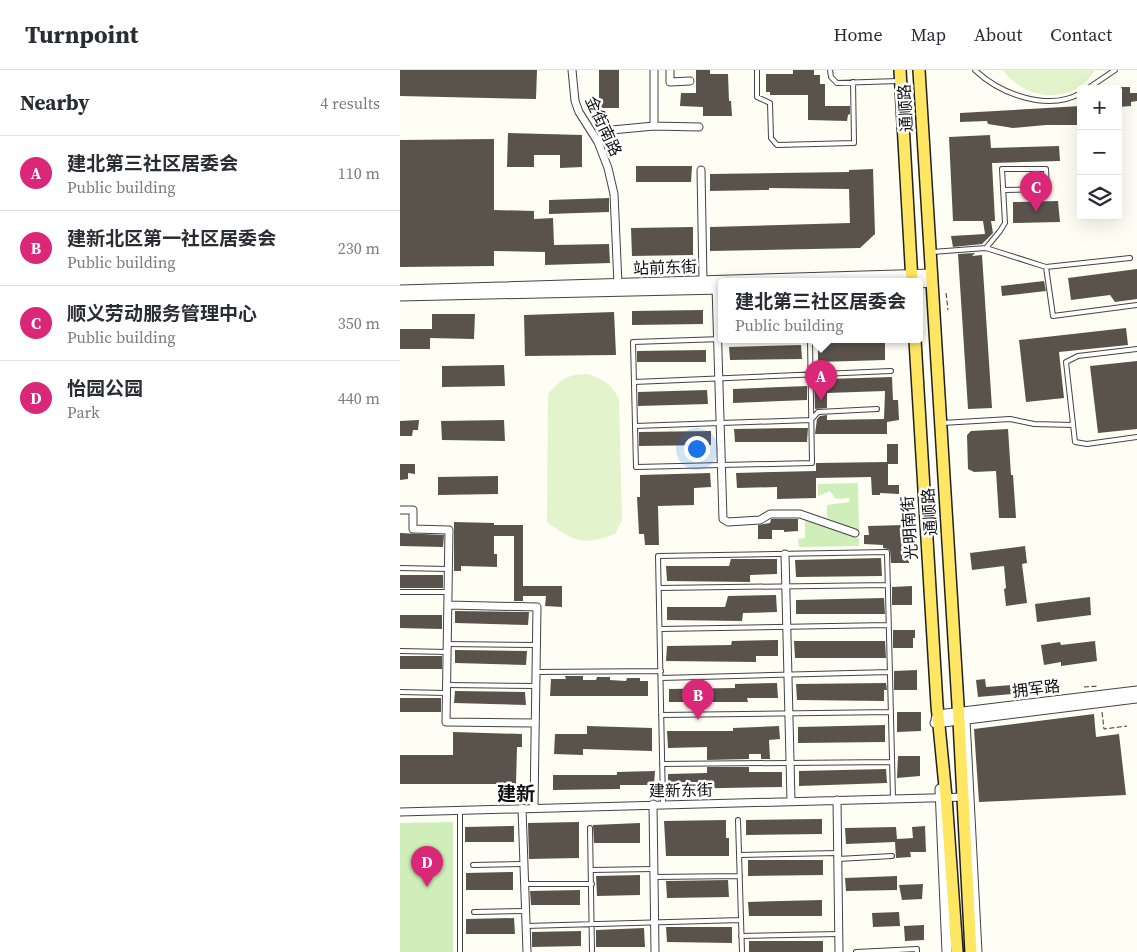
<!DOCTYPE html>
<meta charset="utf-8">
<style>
:root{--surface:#fff;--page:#f2f2f3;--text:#2b2b33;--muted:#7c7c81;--line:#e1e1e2;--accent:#db2777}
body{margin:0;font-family:"Source Serif 4","Noto Sans SC",serif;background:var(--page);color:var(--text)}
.controls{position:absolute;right:15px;top:15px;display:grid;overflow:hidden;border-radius:5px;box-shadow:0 5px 20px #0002}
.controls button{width:45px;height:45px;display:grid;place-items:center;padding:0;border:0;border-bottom:1px solid var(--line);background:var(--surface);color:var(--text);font:25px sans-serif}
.you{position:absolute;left:296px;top:378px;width:18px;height:18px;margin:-12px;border:4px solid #fff;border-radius:50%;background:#1a73e8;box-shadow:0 0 0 8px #1a73e833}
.badge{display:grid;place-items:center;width:32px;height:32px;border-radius:50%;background:var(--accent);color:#fff;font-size:16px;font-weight:700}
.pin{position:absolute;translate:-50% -41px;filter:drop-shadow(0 1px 2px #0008)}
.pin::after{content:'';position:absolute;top:26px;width:18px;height:15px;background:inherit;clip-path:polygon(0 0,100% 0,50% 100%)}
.popup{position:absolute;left:318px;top:208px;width:205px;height:65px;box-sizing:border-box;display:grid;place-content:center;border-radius:5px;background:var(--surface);filter:drop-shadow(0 1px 4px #0005);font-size:16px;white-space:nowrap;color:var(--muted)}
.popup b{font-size:19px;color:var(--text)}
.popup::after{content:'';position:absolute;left:50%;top:100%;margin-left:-10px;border:10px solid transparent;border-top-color:var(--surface)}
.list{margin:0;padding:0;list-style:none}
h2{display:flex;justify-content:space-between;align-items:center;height:65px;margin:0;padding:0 20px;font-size:21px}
h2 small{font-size:16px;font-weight:400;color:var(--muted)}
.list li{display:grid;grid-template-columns:32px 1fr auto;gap:15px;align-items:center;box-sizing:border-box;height:75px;padding:0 20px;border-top:1px solid var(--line)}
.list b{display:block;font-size:19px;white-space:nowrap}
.list p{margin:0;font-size:16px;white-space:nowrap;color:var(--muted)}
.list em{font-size:16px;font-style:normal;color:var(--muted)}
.icon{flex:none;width:28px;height:28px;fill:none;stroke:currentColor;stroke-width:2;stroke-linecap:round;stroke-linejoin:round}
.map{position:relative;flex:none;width:737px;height:882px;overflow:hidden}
header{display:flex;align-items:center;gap:30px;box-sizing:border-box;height:70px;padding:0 25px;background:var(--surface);border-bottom:1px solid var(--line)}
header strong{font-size:24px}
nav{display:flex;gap:28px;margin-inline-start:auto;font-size:18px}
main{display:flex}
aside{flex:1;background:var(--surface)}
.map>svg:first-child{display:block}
.green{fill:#d0eeb9}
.pitch{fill:#e3f4cc}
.building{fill:#5a534c}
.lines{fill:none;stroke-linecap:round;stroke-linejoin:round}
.service-casing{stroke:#434343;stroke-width:6}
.minor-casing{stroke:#434343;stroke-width:9}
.tertiary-casing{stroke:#434343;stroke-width:11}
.primary-casing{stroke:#212121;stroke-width:14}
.path{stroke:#323232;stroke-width:1;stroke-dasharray:5 2.5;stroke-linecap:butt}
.service{stroke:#fff;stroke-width:4}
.minor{stroke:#fff;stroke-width:7}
.tertiary{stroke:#fff;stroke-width:9}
.primary{stroke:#ffe764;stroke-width:11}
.labels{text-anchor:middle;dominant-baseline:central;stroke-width:5;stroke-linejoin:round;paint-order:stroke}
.street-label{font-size:16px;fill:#101010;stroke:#fff}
.quarter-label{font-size:19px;font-weight:bold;fill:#101010;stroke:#fff}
</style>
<header>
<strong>Turnpoint</strong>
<nav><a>Home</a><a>Map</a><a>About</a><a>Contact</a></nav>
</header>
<main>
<aside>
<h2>Nearby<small>4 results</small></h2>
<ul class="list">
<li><span class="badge">A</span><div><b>建北第三社区居委会</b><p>Public building</p></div><em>110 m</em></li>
<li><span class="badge">B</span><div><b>建新北区第一社区居委会</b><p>Public building</p></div><em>230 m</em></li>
<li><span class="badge">C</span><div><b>顺义劳动服务管理中心</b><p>Public building</p></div><em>350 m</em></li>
<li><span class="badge">D</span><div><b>怡园公园</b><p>Park</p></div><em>440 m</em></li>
</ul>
</aside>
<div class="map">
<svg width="737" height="882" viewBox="0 0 737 882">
<rect width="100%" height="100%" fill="#fffef4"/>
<path class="green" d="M458,413L459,462L427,448V435L449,432L450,428L436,429L430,421L418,426V414Z
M405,451L423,454L459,468V476L399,477L398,469L405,468Z
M53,752V882H0V753Z"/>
<path class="pitch" d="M603,0H705L706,1L695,0C678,29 642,32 617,14C611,9 606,6 603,0Z
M188,304C205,310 211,314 219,329L222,451L215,464C183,476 174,472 147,452L148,324C163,308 166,305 188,304Z"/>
<path class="building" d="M0,0H137L136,29L0,26Z
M199,0H219V38H199Z
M296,0H310V4H328L329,31H331L332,46H303V37L280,36L281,23H296Z
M393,0H414V5H420V14H425V36H450V44L448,45L447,51L408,50V25H370V22H366V4H393Z
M718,17H730V23H737V31L731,32V36L718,37Z
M681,36V55H646L613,58L588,54L587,51L560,52V43Z
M108,63L182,65V97L160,98V85H134V97H107Z
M590,65L591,78L659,76L660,91L592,93L595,151H591L593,163L582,174L553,177L551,166L585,164L583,151H553L549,67Z
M94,69V140L134,141V149L153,148L154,175L209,174L210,193L145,195V182L94,181V196L0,197V70Z
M236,96H292L291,112H236Z
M473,99L475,164L460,178L310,181V157L450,153L449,119L369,118V120L310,121V104L449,102V100Z
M209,128V142L149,144V130Z
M658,131L660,152L613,153V132Z
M293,157V185L232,186L231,158Z
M575,183L572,186L582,185L592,338L568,339L558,184Z
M737,199V229L715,232L710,225L671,230L668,208Z
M644,211L646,221L602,226L601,216Z
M303,240V254L232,255V241Z
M214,242L216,285L125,286L124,245Z
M32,244H75L74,269L30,268V279H0V259H32Z
M726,258L728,275L659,282L664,328L626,332L619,270Z
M418,270H485V290L418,292Z
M401,275L402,289L330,290L329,277Z
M306,280V292H237V281Z
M737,291V359L698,363L690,296Z
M104,295L105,316L42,317V296Z
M492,307L493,330H498L499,350L487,352V364H415L417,349L420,346L427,345V350L484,349L485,321L427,323V338L415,339L414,311L427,312V309Z
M407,316V330L333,333V319Z
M307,320L308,334L238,336V322Z
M19,350L18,360H13L12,366H0V351Z
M104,350L105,371L42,370L41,351Z
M390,358H408L407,372H335L334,359Z
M608,359L611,405H613L616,448H599L596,401L574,402L568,399L567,365L571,361Z
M311,361V375L239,376V362Z
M487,374H498V394H488V415H499V424L480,423V425H472L471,407L416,408V428L377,429V417L337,418L336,403L416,401V393L487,392Z
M0,394H15V404L8,403V409L0,410Z
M310,403L311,417L294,418V435L258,436L259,475H245L244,464H239L237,427H240V405Z
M98,406V424L38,425V407Z
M371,449H398V461L384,462V460H372V469H358V455L370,453Z
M54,452L94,453V455H123V516H162V537L145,536L146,526H123V531H114V466H94V484H97V497L61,496V501H54Z
M504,455L505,474H509V493H491L490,480L488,479L483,478V475L464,474V465H469L468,456Z
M0,463L44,465L43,477L0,476Z
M625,476L627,493L622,494L627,533L606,536L604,519L606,518L604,496L572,500L570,483Z
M481,488L482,506L396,507L395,490Z
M331,489H377V504L350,505V512L267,511L266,496H329Z
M0,505H43V518H0Z
M512,516V535H492V517Z
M376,525L377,542L343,543L342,551L267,550V537H325L328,526Z
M690,527L691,545L637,552L635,534Z
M484,528L485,544H396V530Z
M55,541L129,542L128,555L55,553Z
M0,545H42V559L0,558Z
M493,560H515V568H513V578H493Z
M378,570V586H356V592L266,591L267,576L331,575L332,571Z
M394,571H485L486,588H395Z
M695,571L697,591L661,596V592L644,595L641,575L660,572L661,575Z
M55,580L127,581L126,595L55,593Z
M0,586H42V599H0Z
M517,600V620H494V601Z
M165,606H183V610H196L197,607H210V610L226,611L227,608H240V611H248V626H150L151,609H166Z
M585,609L586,617L624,614L625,623L578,627L576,610Z
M377,613L378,628H347L348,632H269V619L335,618V614Z
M486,613L487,620H484V631L397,630L396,614Z
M55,621L125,622L126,635L54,633Z
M0,628H41V642H0Z
M497,642H521V661L497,662Z
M694,644L696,667L719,664L726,725L579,732L574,659Z
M485,655V672L398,673V657Z
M187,656L252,658V681L183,679V685L154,684L155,664H187Z
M379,656L380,669L369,670L370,689H361V684H349V689L307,690V677L268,678L267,661H333V658Z
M53,662L122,664V677H117L116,714H0V685H53Z
M498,686H520V706L497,708Z
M307,697H349V702H382V717L268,719V704L307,703Z
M486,699L487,713L399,716V701Z
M255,701L254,715H220V719L153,720V705H217V702Z
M422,749V764L346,765V750Z
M326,750V768H329V786H266L264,751Z
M179,752V788L129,789L128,753Z
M240,753V773H194L193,755Z
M114,756V772H65V757Z
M525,756L526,782H510L511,787L496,788L495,772L446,774L445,758L496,757L497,769L513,768L512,757Z
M348,790H423V805L348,806Z
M113,802V820H66V803Z
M240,805V825L197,826L196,806Z
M497,806V820L446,821L445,808Z
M328,810L329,827L267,828L266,811Z
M523,814L522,829L502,830L499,815Z
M180,820V835H131L130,821Z
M422,830V846H349L348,832Z
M499,842L500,856L473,857L472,843Z
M114,848L115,864H66V849Z
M524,855V870L505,871L504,856Z
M266,857H332V873L267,872Z
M244,858L245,877H196V860Z
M181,861V876L132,877V862Z
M349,871H423V882H349Z"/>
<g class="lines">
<defs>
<path id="service" d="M357,0V27L370,33L371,68L377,75L454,73L453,12
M430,0L431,7L437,13L498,11
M575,0C600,24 648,42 681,23
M687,19L715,0
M586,178L646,197L653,246L737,235
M532,182L586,178L600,161L605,153L602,99H646L647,119L603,120
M646,197L730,188
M322,269L233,272L236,397L412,393L410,270
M737,279L678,286L666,292L675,372L687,374L737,367
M234,312L491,301
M542,353L610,349L634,354L673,355
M235,356L411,350L418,342L477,339
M0,498L48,499
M259,518L488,515
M0,522H48
M260,559L488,555
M47,574L136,575
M0,581L47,582
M136,602L261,601
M261,608L490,602
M47,615L136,616
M0,622L47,623
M261,645L491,642
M262,694L492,692
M263,734L258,486L487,482L493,729
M60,740V882
M338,750L342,882
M190,758L192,881
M339,785L438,783
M438,789L492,786
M73,795L124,794
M191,800L254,799
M254,807L340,806
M125,814H192
M74,842L126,841
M126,856L341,850
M341,866L439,864
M456,882L517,879V882"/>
<path id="minor" d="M172,0L175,31L179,42L198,72L208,98L214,124L218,214
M270,0V12L290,11
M254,56V0
M198,72L212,60L254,56L299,57
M301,100L303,211
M316,216L323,449L328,452L360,450L370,444H400L455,463
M0,440H13V459L49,460L46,652L135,653
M385,484L391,731
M48,535L137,537L134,737
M437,730L439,882
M253,734L255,882
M122,738L127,882
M0,742L567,727"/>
<path id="tertiary" d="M520,213L531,212
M0,220L531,204
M0,226L322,219
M559,643L565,650L577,882
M536,649L538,645L737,621
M535,653L737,628
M540,719L547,882"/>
<path id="primary" d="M500,0L512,212
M519,0L559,651L571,882
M515,270L537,635L546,727L557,882"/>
</defs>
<use href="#service" class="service-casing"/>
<use href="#minor" class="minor-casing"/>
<use href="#tertiary" class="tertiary-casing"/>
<use href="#primary" class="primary-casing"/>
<path class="path" d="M546,223L548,240
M684,617L699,616
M702,642L704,659L727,656"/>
<use href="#service" class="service"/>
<use href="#minor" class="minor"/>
<use href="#tertiary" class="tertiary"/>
<use href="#primary" class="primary"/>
</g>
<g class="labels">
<g class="street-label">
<text transform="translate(505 38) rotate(-93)">通顺路</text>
<text transform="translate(204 56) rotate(65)">金街南路</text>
<text transform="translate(265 197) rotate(-2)">站前东街</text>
<text transform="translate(529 442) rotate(-94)">通顺路</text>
<text transform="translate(509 458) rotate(-94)">光明南街</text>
<text transform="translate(636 618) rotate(-7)">拥军路</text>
<text transform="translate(281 720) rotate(-1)">建新东街</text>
</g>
<g class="quarter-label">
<text x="116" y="723">建新</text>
</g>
</g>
</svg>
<div class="controls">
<button>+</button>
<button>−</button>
<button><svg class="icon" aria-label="layers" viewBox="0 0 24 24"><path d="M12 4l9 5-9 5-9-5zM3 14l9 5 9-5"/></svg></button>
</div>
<div class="you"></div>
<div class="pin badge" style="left:421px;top:331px">A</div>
<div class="popup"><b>建北第三社区居委会</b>Public building</div>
<div class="pin badge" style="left:298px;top:650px">B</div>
<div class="pin badge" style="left:636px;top:142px">C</div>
<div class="pin badge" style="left:27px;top:817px">D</div>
</div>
</main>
